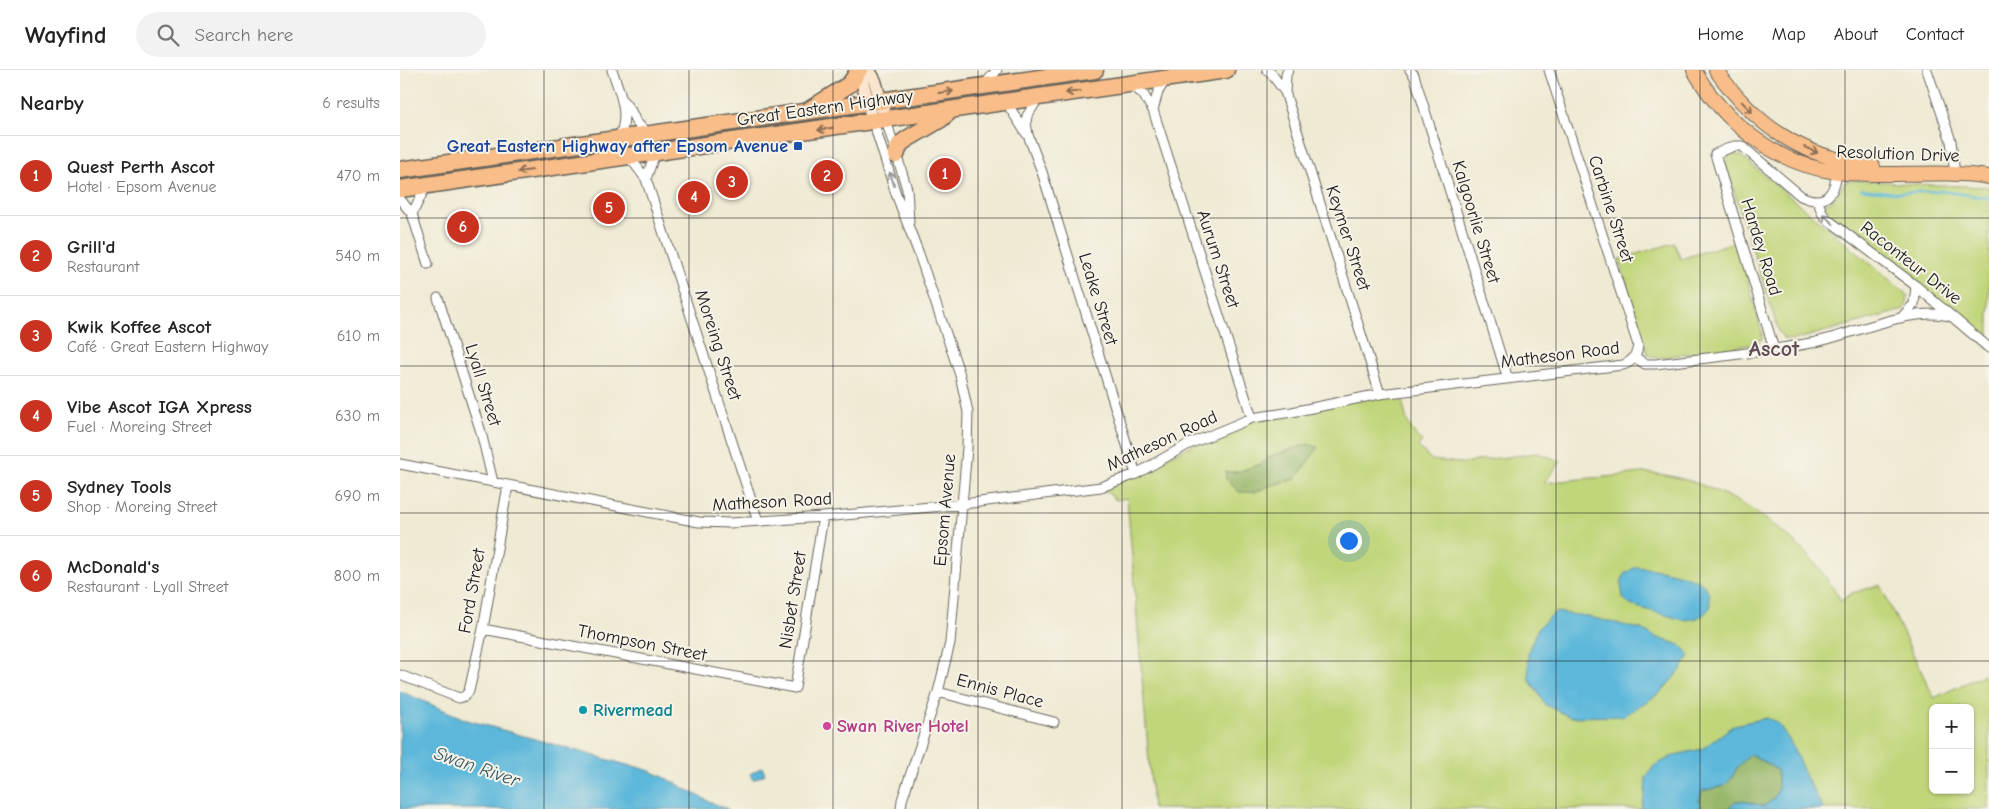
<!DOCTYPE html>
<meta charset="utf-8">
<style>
:root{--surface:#fff;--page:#f2f2f2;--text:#222;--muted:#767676;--line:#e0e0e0;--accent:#c8321e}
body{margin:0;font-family:"Comic Neue",sans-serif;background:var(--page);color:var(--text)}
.controls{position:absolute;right:15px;bottom:15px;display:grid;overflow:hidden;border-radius:8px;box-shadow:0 1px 4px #0004}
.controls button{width:45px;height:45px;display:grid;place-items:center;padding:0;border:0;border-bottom:1px solid var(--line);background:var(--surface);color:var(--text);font:25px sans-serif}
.you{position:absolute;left:948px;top:470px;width:18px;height:18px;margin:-12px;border:4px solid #fff;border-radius:50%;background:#1a73e8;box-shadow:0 0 0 8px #1a73e833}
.badge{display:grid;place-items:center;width:32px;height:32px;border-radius:50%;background:var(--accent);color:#fff;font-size:16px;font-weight:700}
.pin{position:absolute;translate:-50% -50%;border:2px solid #fff;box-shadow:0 1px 5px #0006}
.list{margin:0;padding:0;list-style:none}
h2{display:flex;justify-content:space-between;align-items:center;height:65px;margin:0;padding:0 20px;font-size:21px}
h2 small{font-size:16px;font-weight:400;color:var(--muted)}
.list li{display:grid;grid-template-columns:32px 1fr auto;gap:15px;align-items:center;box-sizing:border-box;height:80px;padding:0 20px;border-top:1px solid var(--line)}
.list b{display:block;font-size:19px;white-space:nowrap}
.list p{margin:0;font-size:16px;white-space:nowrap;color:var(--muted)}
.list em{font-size:16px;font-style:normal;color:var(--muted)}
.icon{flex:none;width:28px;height:28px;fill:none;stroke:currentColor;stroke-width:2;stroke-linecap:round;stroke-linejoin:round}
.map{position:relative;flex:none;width:1589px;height:739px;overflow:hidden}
header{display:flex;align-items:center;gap:30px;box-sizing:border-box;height:70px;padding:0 25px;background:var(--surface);border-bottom:1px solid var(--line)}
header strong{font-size:24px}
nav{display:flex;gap:28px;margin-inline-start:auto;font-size:18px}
.search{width:350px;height:45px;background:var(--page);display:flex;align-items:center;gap:12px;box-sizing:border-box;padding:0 18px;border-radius:28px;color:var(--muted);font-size:19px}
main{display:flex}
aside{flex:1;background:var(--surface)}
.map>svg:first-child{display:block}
.green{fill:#c1d67a;stroke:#6e794b;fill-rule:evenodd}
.forest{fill:#98b76a;stroke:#5a6a43}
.water{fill:#5cb7da;stroke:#3c6a7b}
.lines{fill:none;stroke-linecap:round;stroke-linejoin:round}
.stream{stroke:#5cb7da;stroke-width:2.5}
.street-casing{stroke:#66645c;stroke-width:11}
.secondary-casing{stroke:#66645c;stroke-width:15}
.primary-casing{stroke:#66645c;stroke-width:16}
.highway-casing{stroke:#66645c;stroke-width:19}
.street{stroke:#fff;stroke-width:9}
.secondary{stroke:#fce5cf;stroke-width:12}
.primary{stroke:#f8bd88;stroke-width:14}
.highway{stroke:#f8bd88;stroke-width:16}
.oneway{stroke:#8a6c52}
.oneway2{stroke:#999}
.grid{fill:none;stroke:#1c1c1c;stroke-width:1;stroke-opacity:0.55}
.transit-dot{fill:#1a4fb4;stroke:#f7f3e8;stroke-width:2}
.culture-dot{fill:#0f9aa8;stroke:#f7f3e8;stroke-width:2}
.hotel-dot{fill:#d1479c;stroke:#f7f3e8;stroke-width:2}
.labels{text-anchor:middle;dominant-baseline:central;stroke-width:4;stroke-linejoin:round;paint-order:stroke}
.street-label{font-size:18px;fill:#1c1c1c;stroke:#f7f3e8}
.transit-label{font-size:18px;font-weight:bold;fill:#164399;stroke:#f7f3e8;text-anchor:end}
.culture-label{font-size:18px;font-weight:bold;fill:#0d838f;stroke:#f7f3e8;text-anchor:start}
.hotel-label{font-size:18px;font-weight:bold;fill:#b23c85;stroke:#f7f3e8;text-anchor:start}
.water-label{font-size:19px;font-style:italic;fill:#365a68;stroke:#f7f3e8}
.district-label{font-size:22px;font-weight:bold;fill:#614b59;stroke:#f7f3e8}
</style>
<header>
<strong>Wayfind</strong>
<div class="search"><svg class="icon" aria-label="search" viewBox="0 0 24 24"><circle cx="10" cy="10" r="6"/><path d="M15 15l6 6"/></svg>Search here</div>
<nav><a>Home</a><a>Map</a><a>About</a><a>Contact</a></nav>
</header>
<main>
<aside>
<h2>Nearby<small>6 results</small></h2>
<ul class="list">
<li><span class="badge">1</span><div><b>Quest Perth Ascot</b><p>Hotel · Epsom Avenue</p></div><em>470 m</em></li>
<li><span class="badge">2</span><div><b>Grill'd</b><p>Restaurant</p></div><em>540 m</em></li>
<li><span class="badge">3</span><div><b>Kwik Koffee Ascot</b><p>Café · Great Eastern Highway</p></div><em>610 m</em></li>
<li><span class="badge">4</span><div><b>Vibe Ascot IGA Xpress</b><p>Fuel · Moreing Street</p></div><em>630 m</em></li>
<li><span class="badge">5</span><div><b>Sydney Tools</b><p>Shop · Moreing Street</p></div><em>690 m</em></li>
<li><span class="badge">6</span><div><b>McDonald's</b><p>Restaurant · Lyall Street</p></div><em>800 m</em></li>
</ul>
</aside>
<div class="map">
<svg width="1589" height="739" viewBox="0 0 1589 739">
<rect width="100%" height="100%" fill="#f7f3e8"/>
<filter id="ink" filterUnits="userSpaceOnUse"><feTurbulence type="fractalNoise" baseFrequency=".02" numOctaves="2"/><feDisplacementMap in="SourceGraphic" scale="10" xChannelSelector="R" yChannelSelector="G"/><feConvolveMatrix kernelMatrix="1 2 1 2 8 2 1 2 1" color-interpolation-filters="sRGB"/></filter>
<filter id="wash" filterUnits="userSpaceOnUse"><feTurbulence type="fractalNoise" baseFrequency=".0096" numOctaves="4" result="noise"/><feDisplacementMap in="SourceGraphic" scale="20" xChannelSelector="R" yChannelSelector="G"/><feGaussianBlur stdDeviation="1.12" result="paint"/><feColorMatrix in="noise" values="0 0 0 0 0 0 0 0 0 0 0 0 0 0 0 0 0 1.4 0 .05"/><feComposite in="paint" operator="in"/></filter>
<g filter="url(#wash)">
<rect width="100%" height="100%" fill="#efead3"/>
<path class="green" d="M1330,83L1341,86L1508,225L1507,234L1503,240L1394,270L1384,269L1379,262L1325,93Z
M1454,110L1512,114L1589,117V278L1426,142L1424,139L1426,133L1432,131L1445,112Z
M1337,171L1362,262V269L1356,274L1258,288L1248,285L1219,189L1274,173L1281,189Z
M1001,322C1005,343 1005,356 1022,371L1018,377L1032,390L1061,393L1137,383L1161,391L1144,413C1168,410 1192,408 1216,406C1227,405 1240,402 1251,403C1325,411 1405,465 1441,531L1452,523L1480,515L1534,628L1583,605L1589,618V739H753L727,428L716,430L701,417L852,348ZM908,374L896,409L871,415L856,422L825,402H837L861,394L871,386ZM1533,638H1570V720H1533Z"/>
<path class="forest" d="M908,374L918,377L896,409L871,415L856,422H839L826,409L825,402H837L861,394L871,386Z
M1351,684L1377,700C1380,716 1379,727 1364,736L1343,731H1335L1328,739H1301L1299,731L1302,721L1324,716L1331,709L1338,696Z"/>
<path class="water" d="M1236,497C1252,498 1298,505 1306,518C1310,524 1310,531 1310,538L1303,545L1295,549L1283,550L1230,535L1223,528L1221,514L1224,504Z
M1155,542L1186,546L1244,560L1255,567L1280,575L1287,582L1289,587L1280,601L1260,623L1224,646L1170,647L1146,635L1129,609L1128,582L1138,558Z
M0,621L67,650L227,695C264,700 293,728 328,739H0Z
M1367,648L1378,653L1391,673L1406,707L1423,739H1328L1335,731H1343L1364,736C1379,727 1380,716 1377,700L1351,684L1338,696L1331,709L1324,716L1302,721L1299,731L1301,739H1241L1245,724L1246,707L1254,696L1275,685L1302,679L1334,655Z
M362,697L365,704L353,710L350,704Z"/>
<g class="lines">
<path class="stream" d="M1461,119L1495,123L1541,121L1589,128"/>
</g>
</g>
<g filter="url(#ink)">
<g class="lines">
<defs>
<path id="street" d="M212,0C220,23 231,46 218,69
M867,0L871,3L885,22L980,324
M1010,0L1014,5L1108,309
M1527,0L1551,71L1555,105
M585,14L597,0
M730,14L743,24L753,40L852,348
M885,22L886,5L888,0
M639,27L627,46L626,52L628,65L642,102L736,404
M224,32L231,41L236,52L249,65
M606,32L626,63
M753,40L758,22L766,9
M486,50L507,119L509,152
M473,51L496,124L519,184L560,305L568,342L567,378L550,573L538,622L502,730L501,739
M226,87L234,93L246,109L358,451
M246,109L253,89L257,83
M0,129L12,144L28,194
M1418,131L1422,143L1427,149L1516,216L1589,278
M12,144L26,116
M38,228L81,362L93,412
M1501,248L1514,234L1516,216
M1374,279L1315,84L1334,76H1342L1401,126C1427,138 1436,122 1437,98
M1235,287L1245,294H1255C1307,288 1359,283 1411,273C1450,266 1515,234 1552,247
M0,394L299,452L330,453L423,447L563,434L701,417L736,404L787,375L852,348L892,342L980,324L1223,295C1233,292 1237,285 1238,275L1149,0
M83,559L395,618L423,447
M0,605L59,628L65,626L69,621L83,559L108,415
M538,622L654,652"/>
<path id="secondary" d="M459,0L473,51
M469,0L475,11L486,50"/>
<path id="primary" d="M1294,0C1323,52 1377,95 1437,102C1487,108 1539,99 1589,107
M1316,0C1356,57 1403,88 1473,96"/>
<path id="highway" d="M409,40L450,14L459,0
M496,85L500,74L507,69L541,49L549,42
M0,100L695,0
M0,119L826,0"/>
</defs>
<use href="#street" class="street-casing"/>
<use href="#secondary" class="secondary-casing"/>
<use href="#primary" class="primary-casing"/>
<use href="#highway" class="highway-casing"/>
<use href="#street" class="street"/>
<use href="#secondary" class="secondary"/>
<use href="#primary" class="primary"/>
<use href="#highway" class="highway"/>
</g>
<defs><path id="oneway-shaft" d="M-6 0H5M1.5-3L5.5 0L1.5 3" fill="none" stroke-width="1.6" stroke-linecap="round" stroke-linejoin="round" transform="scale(1.25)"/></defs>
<g class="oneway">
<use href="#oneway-shaft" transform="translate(546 22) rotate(-8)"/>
<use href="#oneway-shaft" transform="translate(673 22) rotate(172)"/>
<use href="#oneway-shaft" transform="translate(1347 37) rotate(46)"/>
<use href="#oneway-shaft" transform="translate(425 59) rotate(171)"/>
<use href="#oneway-shaft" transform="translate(1411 80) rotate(24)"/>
<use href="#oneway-shaft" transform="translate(125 101) rotate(172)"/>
</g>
<g class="oneway2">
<use href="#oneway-shaft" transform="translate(492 109) rotate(-108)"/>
<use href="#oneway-shaft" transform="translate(1428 149) rotate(-137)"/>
</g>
</g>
<path class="grid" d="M144,0V739M289,0V739M433,0V739M578,0V739M722,0V739M867,0V739M1011,0V739M1156,0V739M1300,0V739M1445,0V739M0,148H1589M0,296H1589M0,443H1589M0,591H1589"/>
<rect class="transit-dot" x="393" y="71" width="10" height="10" rx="2.5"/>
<circle class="culture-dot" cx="183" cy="640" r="5"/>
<circle class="hotel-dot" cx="427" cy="656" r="5"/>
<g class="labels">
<g class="street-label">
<text transform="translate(425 38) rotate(-8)">Great Eastern Highway</text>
<text transform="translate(1498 84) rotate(2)">Resolution Drive</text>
<text transform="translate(1211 139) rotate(72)">Carbine Street</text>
<text transform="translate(1076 152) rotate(73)">Kalgoorlie Street</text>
<text transform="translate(948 168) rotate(72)">Keymer Street</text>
<text transform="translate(1361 177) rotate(73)">Hardey Road</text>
<text transform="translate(818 189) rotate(72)">Aurum Street</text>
<text transform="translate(1511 193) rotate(38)">Raconteur Drive</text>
<text transform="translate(698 229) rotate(73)">Leake Street</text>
<text transform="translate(318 275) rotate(72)">Moreing Street</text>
<text transform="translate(1160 285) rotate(-7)">Matheson Road</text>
<text transform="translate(83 315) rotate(73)">Lyall Street</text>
<text transform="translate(762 371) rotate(-25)">Matheson Road</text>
<text transform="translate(372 432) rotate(-3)">Matheson Road</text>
<text transform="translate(545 440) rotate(-85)">Epsom Avenue</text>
<text transform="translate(72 521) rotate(-80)">Ford Street</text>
<text transform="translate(393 530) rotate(-81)">Nisbet Street</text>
<text transform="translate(242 573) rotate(11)">Thompson Street</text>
<text transform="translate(600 621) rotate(15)">Ennis Place</text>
</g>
<g class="transit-label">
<text x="388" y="76">Great Eastern Highway after Epsom Avenue</text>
</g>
<g class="culture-label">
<text x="193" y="640">Rivermead</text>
</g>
<g class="hotel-label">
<text x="437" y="656">Swan River Hotel</text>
</g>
<g class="water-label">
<text transform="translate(77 697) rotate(19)">Swan River</text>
</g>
<g class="district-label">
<text x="1374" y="279">Ascot</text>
</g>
</g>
</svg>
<div class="controls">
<button>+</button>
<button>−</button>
</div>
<div class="you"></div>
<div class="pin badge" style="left:545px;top:104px">1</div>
<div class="pin badge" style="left:427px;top:106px">2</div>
<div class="pin badge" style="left:332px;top:112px">3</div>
<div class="pin badge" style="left:294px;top:127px">4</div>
<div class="pin badge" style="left:209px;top:138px">5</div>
<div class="pin badge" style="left:63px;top:157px">6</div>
</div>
</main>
